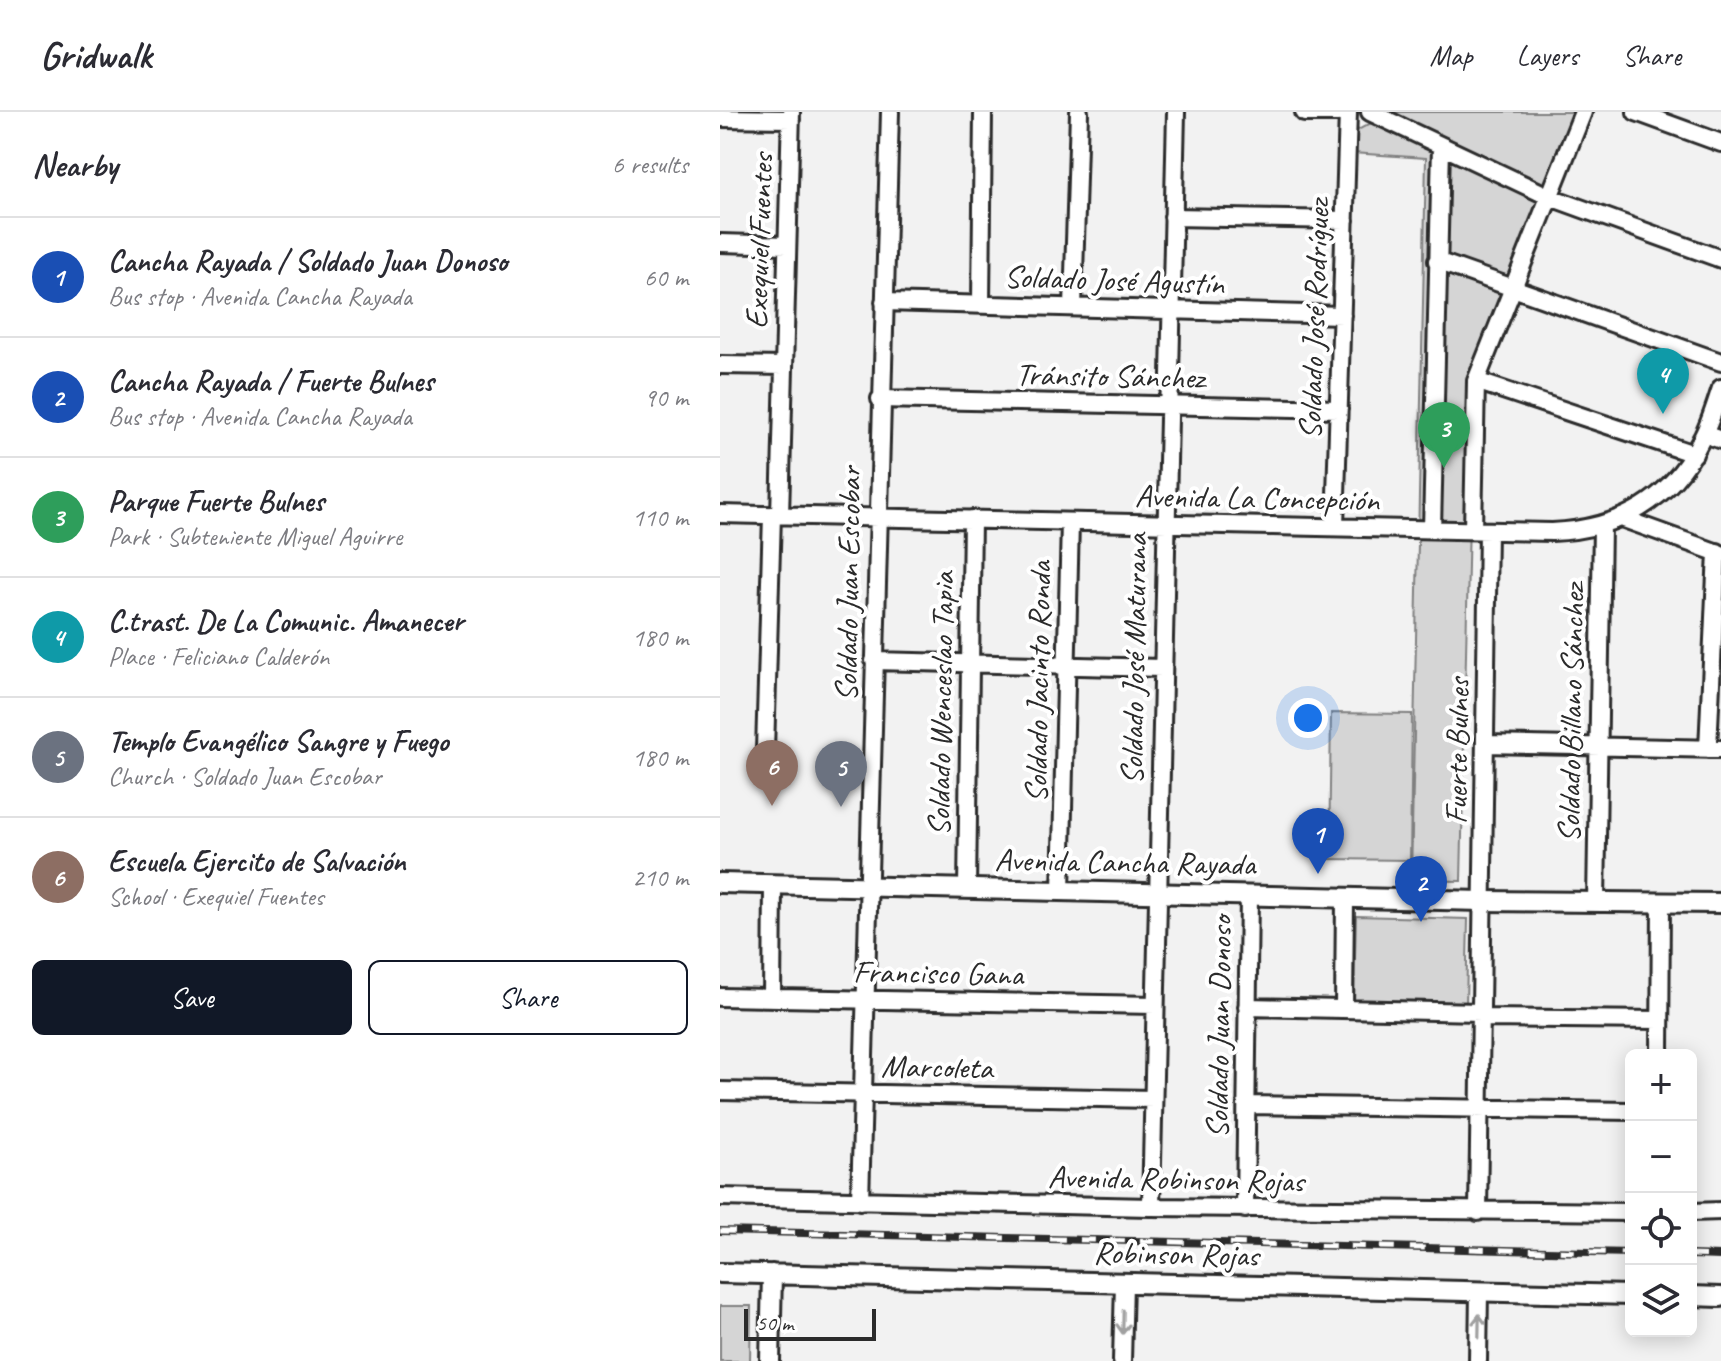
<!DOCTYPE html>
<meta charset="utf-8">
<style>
:root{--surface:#fff;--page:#f7f7f7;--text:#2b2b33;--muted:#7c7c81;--line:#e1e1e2;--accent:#111827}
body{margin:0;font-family:Caveat,sans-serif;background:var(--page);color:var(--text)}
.controls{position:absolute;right:24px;bottom:24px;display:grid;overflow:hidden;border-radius:12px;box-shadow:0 4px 20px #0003}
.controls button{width:72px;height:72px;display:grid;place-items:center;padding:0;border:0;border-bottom:2px solid var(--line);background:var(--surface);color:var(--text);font:40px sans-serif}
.scale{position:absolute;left:24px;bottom:20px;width:132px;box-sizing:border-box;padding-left:8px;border:4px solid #2b2b2b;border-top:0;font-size:22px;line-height:28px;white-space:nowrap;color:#2b2b2b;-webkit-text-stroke:6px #fff;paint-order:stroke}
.you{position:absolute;left:588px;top:606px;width:28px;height:28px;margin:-20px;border:6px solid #fff;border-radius:50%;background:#1a73e8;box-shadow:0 0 0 12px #1a73e833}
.badge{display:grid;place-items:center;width:52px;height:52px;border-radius:50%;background:var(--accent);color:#fff;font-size:26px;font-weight:700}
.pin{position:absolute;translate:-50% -66px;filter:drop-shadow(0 2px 4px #0008)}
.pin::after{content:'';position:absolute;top:42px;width:28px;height:24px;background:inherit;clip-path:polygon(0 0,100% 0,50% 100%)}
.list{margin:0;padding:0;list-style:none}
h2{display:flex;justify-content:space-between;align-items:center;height:104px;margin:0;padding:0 32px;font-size:34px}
h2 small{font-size:26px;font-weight:400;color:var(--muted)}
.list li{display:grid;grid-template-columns:52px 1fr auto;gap:24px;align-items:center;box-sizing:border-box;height:120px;padding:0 32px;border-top:2px solid var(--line)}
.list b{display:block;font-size:30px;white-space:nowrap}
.list p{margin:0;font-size:26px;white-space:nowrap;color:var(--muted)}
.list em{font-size:26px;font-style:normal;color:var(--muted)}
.actions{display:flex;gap:16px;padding:24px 32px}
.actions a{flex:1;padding:18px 0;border:2px solid var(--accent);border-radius:12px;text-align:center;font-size:28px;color:var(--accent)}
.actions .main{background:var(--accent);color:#fff}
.icon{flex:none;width:44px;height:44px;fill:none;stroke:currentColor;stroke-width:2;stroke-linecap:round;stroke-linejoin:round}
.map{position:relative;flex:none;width:1001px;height:1249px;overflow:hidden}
header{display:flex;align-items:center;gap:48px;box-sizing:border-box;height:112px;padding:0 40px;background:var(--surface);border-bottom:2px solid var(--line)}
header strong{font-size:38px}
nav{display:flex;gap:44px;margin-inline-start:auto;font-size:28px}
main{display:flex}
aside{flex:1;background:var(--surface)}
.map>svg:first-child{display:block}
.green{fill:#d5d5d5;stroke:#808080;stroke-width:2}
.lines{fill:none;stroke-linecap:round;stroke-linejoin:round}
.minor-casing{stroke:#2b2b2b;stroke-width:22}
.tertiary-casing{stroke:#2b2b2b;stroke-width:24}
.minor{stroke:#fff;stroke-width:16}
.tertiary{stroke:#fff;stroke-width:18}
.rail-casing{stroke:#2b2b2b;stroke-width:8}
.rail{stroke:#fff;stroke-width:5;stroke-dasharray:15;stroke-linecap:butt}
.oneway{stroke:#a0a0a0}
.labels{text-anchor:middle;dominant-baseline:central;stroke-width:8;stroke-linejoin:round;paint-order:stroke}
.street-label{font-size:32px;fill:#2b2b2b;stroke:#fff}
</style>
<header>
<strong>Gridwalk</strong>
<nav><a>Map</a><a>Layers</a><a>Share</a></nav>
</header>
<main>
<aside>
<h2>Nearby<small>6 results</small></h2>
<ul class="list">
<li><span class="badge" style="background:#1a4fb4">1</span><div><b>Cancha Rayada / Soldado Juan Donoso</b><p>Bus stop · Avenida Cancha Rayada</p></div><em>60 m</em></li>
<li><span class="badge" style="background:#1a4fb4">2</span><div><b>Cancha Rayada / Fuerte Bulnes</b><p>Bus stop · Avenida Cancha Rayada</p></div><em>90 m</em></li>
<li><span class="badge" style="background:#2e9e5b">3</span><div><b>Parque Fuerte Bulnes</b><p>Park · Subteniente Miguel Aguirre</p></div><em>110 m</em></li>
<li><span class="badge" style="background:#0f9aa8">4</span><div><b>C.trast. De La Comunic. Amanecer</b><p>Place · Feliciano Calderón</p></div><em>180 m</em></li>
<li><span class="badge" style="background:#6b7280">5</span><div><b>Templo Evangélico Sangre y Fuego</b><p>Church · Soldado Juan Escobar</p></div><em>180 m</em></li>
<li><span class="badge" style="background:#8d6e63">6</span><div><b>Escuela Ejercito de Salvación</b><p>School · Exequiel Fuentes</p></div><em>210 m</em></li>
</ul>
<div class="actions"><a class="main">Save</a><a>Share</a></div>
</aside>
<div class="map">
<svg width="1001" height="1249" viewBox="0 0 1001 1249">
<rect width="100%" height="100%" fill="#f2f2f2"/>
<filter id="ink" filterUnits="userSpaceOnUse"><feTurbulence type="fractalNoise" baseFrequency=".0125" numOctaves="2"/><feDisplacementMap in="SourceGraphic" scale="16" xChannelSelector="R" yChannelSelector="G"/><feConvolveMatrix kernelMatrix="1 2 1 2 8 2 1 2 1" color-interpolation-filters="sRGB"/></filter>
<g filter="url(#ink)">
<path class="green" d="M672,0H854L752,271L741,769L691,768L706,46L632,41V21Z
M611,601L692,602L690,748L609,747Z
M636,804L748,807L746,892L634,889Z
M0,1194H31L30,1249H0Z"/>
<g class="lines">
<defs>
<path id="minor" d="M650,0L830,85L1001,147
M916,0L1001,31
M0,6L71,7
M453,105L625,108
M0,131L67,133
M717,149L1001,250
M164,190L622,203
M261,192L263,0
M353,195L359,0
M0,253L64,254
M756,269L974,342
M160,287L619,297
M984,322L1001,328
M0,402L832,420C898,417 951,389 981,328C990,312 995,294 1001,276
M60,403L71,0
M901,406L1001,442
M615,415L628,0
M712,417L721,34
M753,418L756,269L863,0
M154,549L442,556
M765,632L1001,637
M988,637L997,440
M45,638L52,403
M247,777L252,407
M341,779L350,410
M876,790L882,414
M0,885L435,893
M52,886L53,772
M527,895L761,900
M624,897L625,785
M761,906L940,908
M940,943L941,791
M0,979L433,987
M526,993L911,999
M0,1085L431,1095L911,1100
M140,1089L170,0
M431,1095L456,0
M525,1097L529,783
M758,1100L768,419
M971,1100L1001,1099
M402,1249L404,1170
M758,1249L759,1179"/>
<path id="tertiary" d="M585,0H618
M0,771L763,789L1001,791
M0,1161L911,1183
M971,1184L1001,1185
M50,1249L52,1162"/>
</defs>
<use href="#minor" class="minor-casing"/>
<use href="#tertiary" class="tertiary-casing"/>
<use href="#minor" class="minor"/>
<use href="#tertiary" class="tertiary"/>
<defs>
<path id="rail" d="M0,1119L911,1141
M971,1143L1001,1144"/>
</defs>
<use href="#rail" class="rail-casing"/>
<use href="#rail" class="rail"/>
</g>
<defs><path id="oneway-shaft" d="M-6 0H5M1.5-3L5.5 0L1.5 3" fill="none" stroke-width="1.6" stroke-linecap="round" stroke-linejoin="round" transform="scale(2)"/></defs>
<g class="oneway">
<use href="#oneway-shaft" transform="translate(403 1210) rotate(91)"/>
<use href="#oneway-shaft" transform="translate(759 1214) rotate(-89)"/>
</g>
</g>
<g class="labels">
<g class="street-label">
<text transform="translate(39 129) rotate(-88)">Exequiel Fuentes</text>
<text transform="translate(394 168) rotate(2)">Soldado José Agustín</text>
<text transform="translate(594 207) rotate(-88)">Soldado José Rodríguez</text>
<text transform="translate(390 264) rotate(1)">Tránsito Sánchez</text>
<text transform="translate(537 386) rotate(1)">Avenida La Concepción</text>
<text transform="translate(128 472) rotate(-89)">Soldado Juan Escobar</text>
<text transform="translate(414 547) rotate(-89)">Soldado José Maturana</text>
<text transform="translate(318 570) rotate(-89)">Soldado Jacinto Ronda</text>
<text transform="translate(221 592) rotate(-89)">Soldado Wenceslao Tapia</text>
<text transform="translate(851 601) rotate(-89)">Soldado Billano Sánchez</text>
<text transform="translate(737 639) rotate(-89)">Fuerte Bulnes</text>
<text transform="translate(405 750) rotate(1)">Avenida Cancha Rayada</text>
<text transform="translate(218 861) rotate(1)">Francisco Gana</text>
<text transform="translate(499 915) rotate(-89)">Soldado Juan Donoso</text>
<text transform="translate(217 955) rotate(1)">Marcoleta</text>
<text transform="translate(456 1067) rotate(1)">Avenida Robinson Rojas</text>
<text transform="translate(456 1142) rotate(1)">Robinson Rojas</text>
</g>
</g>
</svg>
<div class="controls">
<button>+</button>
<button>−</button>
<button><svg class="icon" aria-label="locate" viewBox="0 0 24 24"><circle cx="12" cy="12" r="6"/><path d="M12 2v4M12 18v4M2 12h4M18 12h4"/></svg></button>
<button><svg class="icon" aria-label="layers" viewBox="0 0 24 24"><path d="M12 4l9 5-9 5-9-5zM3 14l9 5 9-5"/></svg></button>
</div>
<div class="scale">50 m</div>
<div class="you"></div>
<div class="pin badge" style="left:598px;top:762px;background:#1a4fb4">1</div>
<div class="pin badge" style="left:701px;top:810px;background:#1a4fb4">2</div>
<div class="pin badge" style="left:724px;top:356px;background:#2e9e5b">3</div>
<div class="pin badge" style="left:943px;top:302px;background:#0f9aa8">4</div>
<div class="pin badge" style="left:121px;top:695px;background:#6b7280">5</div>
<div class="pin badge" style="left:52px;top:694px;background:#8d6e63">6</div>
</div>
</main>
